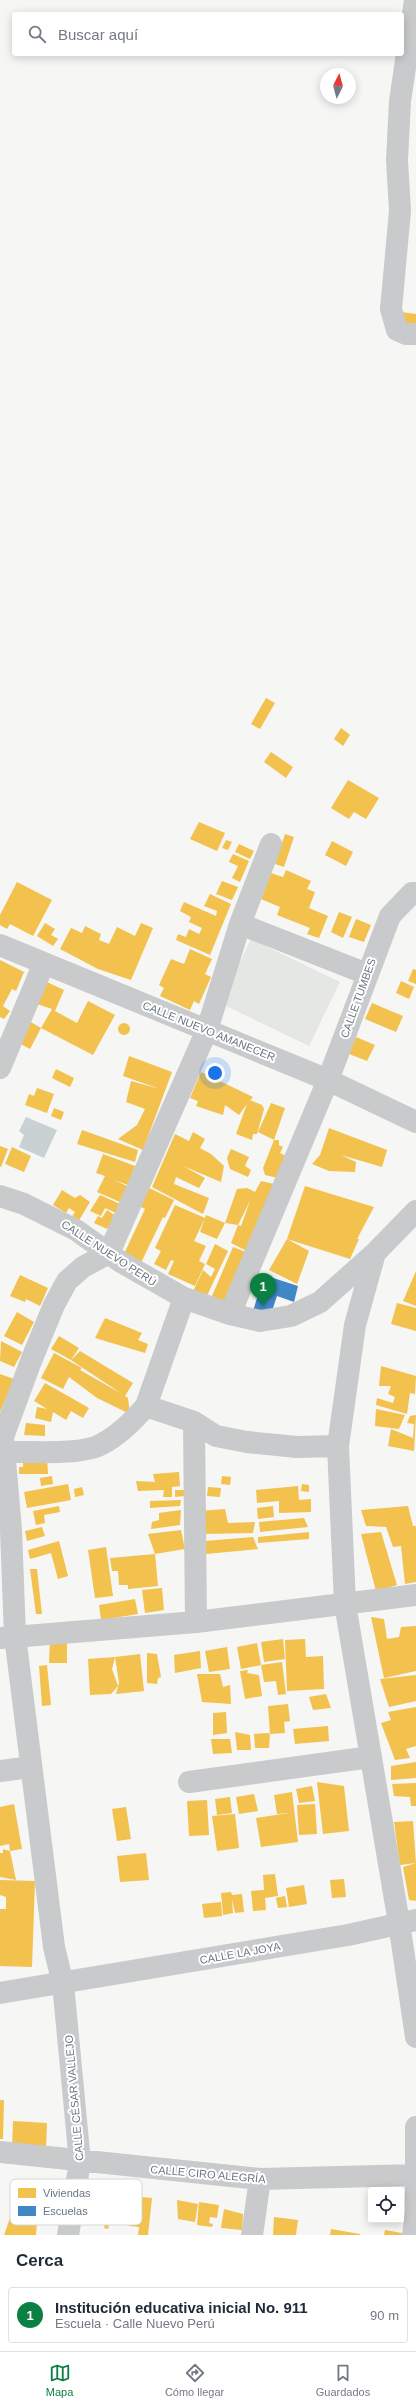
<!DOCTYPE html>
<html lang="es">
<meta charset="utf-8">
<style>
:root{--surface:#fff;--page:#f6f6f7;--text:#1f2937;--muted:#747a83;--line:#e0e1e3;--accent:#0b8043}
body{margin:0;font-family:Helvetica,sans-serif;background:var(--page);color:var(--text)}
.controls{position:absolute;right:12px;bottom:12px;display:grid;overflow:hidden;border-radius:4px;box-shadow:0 2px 10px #0003}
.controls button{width:36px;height:36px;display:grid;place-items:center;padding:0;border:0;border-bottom:1px solid var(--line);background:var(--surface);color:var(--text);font:20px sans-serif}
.compass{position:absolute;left:320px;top:68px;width:36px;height:36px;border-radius:50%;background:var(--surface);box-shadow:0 2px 10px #0003;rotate:6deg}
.you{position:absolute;left:215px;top:1073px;width:14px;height:14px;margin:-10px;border:3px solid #fff;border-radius:50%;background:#1a73e8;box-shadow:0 0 0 6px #1a73e833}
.badge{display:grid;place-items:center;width:26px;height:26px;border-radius:50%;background:var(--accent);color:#fff;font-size:13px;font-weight:700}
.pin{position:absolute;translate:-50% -33px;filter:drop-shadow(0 1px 2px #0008)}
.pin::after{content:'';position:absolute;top:21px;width:14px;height:12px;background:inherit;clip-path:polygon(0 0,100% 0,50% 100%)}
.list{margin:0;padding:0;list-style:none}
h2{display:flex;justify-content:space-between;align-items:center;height:52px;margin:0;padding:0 16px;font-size:17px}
h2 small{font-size:13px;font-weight:400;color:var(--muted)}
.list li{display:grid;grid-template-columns:26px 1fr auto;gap:12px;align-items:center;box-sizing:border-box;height:56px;margin:0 8px 8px;padding:0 8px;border:1px solid var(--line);border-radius:4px}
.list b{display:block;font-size:15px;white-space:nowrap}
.list p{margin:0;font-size:13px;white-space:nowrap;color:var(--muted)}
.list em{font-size:13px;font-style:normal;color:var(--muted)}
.icon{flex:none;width:22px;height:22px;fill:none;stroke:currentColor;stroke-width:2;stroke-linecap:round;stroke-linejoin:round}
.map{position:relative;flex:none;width:416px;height:2235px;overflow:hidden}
.search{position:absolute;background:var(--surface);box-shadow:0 2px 10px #0003;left:12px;right:12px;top:12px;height:44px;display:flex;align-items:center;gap:10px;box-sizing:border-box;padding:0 14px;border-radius:4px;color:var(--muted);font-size:15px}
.sheet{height:116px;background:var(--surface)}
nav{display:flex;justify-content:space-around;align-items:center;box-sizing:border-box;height:56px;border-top:1px solid var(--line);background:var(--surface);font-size:11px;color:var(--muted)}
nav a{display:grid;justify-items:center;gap:2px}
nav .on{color:var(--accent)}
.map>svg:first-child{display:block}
.green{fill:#e4e7e3}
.water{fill:#cad1d3}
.homes{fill:#f2c14e;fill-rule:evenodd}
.schools{fill:#3f88c5}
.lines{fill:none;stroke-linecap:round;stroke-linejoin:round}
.minor{stroke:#c9cacb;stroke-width:22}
.labels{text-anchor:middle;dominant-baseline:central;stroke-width:4;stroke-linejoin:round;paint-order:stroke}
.street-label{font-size:11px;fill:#6a7682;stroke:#fff}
.key{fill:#fff;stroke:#d2d6da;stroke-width:1}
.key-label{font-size:11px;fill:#6a7682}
</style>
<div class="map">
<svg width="416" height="2235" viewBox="0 0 416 2235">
<rect width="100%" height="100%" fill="#f6f6f5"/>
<path class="green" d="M251,939L340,982L309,1046L220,1003Z"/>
<path class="water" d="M26,1117L57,1130L44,1158L19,1147L24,1135L19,1131Z"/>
<path class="homes" d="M401,312L416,314V327L400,326Z
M266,698L275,703L260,729L251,724Z
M341,728L350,735L343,746L334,739Z
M271,752L293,767L286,778L264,762Z
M348,780L379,798L366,819L354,812L349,819L331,808Z
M199,822L225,833L217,851L190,839Z
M285,834L294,837L284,867L275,864Z
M226,840L232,842L228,850L222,848Z
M332,841L353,852L346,866L325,855Z
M239,844L254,851L250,859L235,852Z
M233,854L249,861L240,882L232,878L238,866L229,862Z
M286,870L311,881L307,889L315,892L309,908L328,916L319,938L307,934L310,928L277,915L280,907L261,899L271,873L283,877Z
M222,881L238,887L232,900L216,894Z
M17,882L52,900L33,936L10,924L7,929L0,925V915Z
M210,894L231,904L210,955L176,940L178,934L186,937L189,929L199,934L202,928L189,922L191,917L180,911L184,902L216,916L217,911L204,906Z
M339,912L352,917L343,938L331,932Z
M356,919L371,925L364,942L349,937Z
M45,923L55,929L51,935L58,939L53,946L37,936Z
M141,923L153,928L131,980L98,969L60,949L71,928L82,933L85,926L101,934L99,940L109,944L117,927L135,936Z
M190,949L212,959L205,974L211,977L199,1004L194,1001L190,1010L160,996L164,988L159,985L171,959L184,964Z
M0,960L24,972L16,991L12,989L3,1006L10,1011L4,1019L0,1017Z
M413,969L416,970V984L408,981Z
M401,981L414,987L409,999L396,993Z
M47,982L64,990L55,1011L77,1023L88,1001L115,1015L93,1055L41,1028L52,1009L34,1003Z
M372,1003L403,1016L396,1032L365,1019Z
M29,1021L41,1028L30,1049L17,1042Z
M118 1029a6 6 0 1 1 12 0a6 6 0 1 1-12 0Z
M356,1037L375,1045L367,1061L349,1054Z
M129,1056L172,1072L143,1150L118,1139L137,1125L145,1109L126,1102L131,1081L160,1089L123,1076Z
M56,1069L74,1078L70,1087L52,1078Z
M201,1072L253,1097L247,1104L250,1100L262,1105L264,1109L257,1134H253L252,1140L236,1134L247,1104L239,1115L225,1105L223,1115L196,1106L198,1101L190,1098Z
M37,1088L54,1094L47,1113L25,1105L29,1094L34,1096Z
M271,1103L285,1108L274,1140L258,1132Z
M54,1108L64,1112L61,1120L51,1116Z
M329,1128L387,1150L382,1167L341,1155L356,1162L355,1172L329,1171L312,1164L320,1155Z
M82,1130L138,1150L135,1162L77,1144Z
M193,1132L205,1139L200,1148L211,1154L224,1166L221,1182L183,1166L205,1178L199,1188L176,1177L174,1184L209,1198L203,1214L152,1187L175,1134L189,1141Z
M274,1140H279V1145L283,1147L280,1153L286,1156L278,1178L265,1175L263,1168Z
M0,1146L8,1149L1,1167H0Z
M12,1147L31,1156L24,1172L5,1164Z
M231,1149L249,1157L245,1166L251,1170L248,1177L230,1169L227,1158Z
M103,1154L135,1166L128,1185L114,1180L127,1186L120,1202L97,1192L105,1176L96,1173Z
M261,1181L274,1184L249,1252L231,1243L238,1225L225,1223L237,1189L247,1188L255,1192ZM250,1201L241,1226L238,1225Z
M305,1186L374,1207L357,1239H359L350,1259L287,1239L309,1251L297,1284L269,1270L287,1239Z
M147,1187L174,1200L165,1218L153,1212L163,1217L138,1269L123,1256L145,1209L139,1206Z
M62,1190L75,1198L80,1195L90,1202L78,1222L71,1218L75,1212L69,1208L66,1213L53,1205Z
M100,1195L120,1204L116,1213L105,1208L101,1216L90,1211Z
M175,1205L205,1218L194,1241L206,1246L199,1261L205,1264L195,1286L168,1274L174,1261L171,1260L166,1270L154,1264L161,1251L155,1248Z
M107,1210L116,1216L107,1229L94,1223L98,1216L102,1218Z
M206,1215L225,1223L217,1239L200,1232Z
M215,1244L228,1251L204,1302L190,1298L203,1270L211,1277L215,1269L206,1264Z
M233,1247L248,1253L224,1311L209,1303Z
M416,1271V1306L403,1301Z
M20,1275L48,1288L40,1306L26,1299L25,1302L10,1296Z
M397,1303L416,1308V1331L391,1324Z
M17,1312L34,1322L22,1345L4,1336Z
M105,1318L142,1333L138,1340L148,1344L145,1353L95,1338Z
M59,1336L79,1348L71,1360L80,1351L133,1383L125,1396L128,1398L130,1414L97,1398L69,1377L63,1389L41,1378L54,1353L82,1368L80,1370L122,1394L71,1360L51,1349Z
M1,1341L22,1352L14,1367L0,1361Z
M381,1366L416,1376L415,1394L410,1393L407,1414L376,1405L377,1398L393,1403L395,1397L388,1394L391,1386H379Z
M0,1374L14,1379L0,1412Z
M45,1383L89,1408L83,1418L71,1411L66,1420L53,1412L51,1422L35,1418L37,1407L47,1409L34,1401Z
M376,1409L405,1415L399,1429L375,1426Z
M416,1415L414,1451L388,1446L391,1429L413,1438L414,1424L407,1423L410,1416Z
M26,1423L45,1425V1436L24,1435Z
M23,1457H47L48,1474H19V1467H23Z
M179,1472L180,1486L172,1487V1497H163L164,1490L138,1491L136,1481L155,1482L153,1474Z
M52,1476L53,1484L41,1486L40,1478Z
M222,1476L231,1477L230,1485L221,1484Z
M68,1484L71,1500L27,1508L24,1492Z
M302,1484L309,1485V1492L301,1491Z
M298,1486L299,1500L311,1499V1512L279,1513V1501L257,1503L256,1490Z
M82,1487L84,1495L75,1497L74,1489Z
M208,1487L221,1488L220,1497L207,1496Z
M175,1490H185V1496L175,1497Z
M181,1500L180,1506L150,1508V1501Z
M59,1506L60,1512L44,1515L45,1523L36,1525L33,1511Z
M273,1506L274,1517L258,1519L257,1508Z
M408,1506L413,1526H416V1582L405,1584L401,1546L393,1547L386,1527L366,1526L361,1510Z
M225,1509L228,1523L255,1522L253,1533L203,1534L200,1511Z
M181,1510L180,1525L151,1529L152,1522L159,1520V1513Z
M304,1518L308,1527L260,1532L259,1522Z
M42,1527L45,1536L27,1541L25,1531Z
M181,1530L185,1549L155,1554L158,1586L128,1589V1585H119L118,1571H112L110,1558L155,1554L148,1534Z
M309,1532V1539L258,1543V1537Z
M381,1532L397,1585L376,1591L361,1534Z
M253,1537L258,1549L206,1554L205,1541Z
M59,1541L68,1576L58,1579L51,1553L30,1559L28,1550Z
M106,1547L113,1596L95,1598L88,1550Z
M30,1569H37L42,1614H36Z
M162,1588L164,1610L145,1613L142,1590Z
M135,1599L138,1614L101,1620L99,1605Z
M371,1617L384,1619L387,1639L399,1637L401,1627L416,1626V1671L384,1678Z
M283,1639L285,1659L264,1662L261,1642Z
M305,1639L306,1657L323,1656L324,1689L287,1691L285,1640Z
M50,1640H67V1663H49Z
M257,1643L261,1665L241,1669L237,1647Z
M227,1647L230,1669L209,1672L205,1651Z
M200,1651L201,1668L175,1673L174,1655Z
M147,1653L157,1654L161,1677L158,1678L157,1684L147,1683Z
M140,1654L144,1691L116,1694L119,1683L115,1657Z
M115,1657L112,1669L118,1686L111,1694L90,1695L88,1659Z
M282,1662L286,1694L278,1695L276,1681L264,1682L261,1665Z
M47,1665L51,1705L42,1706L39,1666Z
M248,1670L247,1673L259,1675L262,1696L245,1699L240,1671Z
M197,1674H220L223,1687L230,1685L231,1704L202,1702Z
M416,1675V1701L389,1707L380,1679Z
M326,1694L331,1708L313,1710L309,1697Z
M288,1704L290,1721L284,1722L285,1733L270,1734L268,1706Z
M416,1707V1746L406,1749L410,1758L395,1760L381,1723L391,1720L388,1712Z
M226,1712L227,1733L213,1735V1713Z
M328,1726L329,1741L295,1744L293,1729Z
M235,1732L250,1735L251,1750H237Z
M268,1733L270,1734L269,1748H255L254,1734Z
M211,1739H230L232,1753L213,1754Z
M416,1762V1778L391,1780V1766Z
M317,1782L344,1786L349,1831L323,1834Z
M416,1783V1806H411L410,1797L394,1796L392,1784Z
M312,1786L315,1801L299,1803L296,1789Z
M292,1792L298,1842L261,1847L256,1818L289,1813L277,1814L274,1795Z
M254,1794L258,1811L239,1814L236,1797Z
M230,1797L232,1813L217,1815L215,1799Z
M207,1800L209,1835L189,1836L187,1801Z
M14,1804L22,1849L10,1851L16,1880L0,1877V1853H3V1849L10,1851L9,1844L0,1846V1807Z
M315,1804L317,1834L299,1835L297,1805Z
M126,1807L131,1839L117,1841L112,1809Z
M235,1814L239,1848L217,1851L212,1816Z
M413,1821L416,1863L400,1865L394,1822Z
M146,1853L149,1880L120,1882L117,1856Z
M416,1863V1901L409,1900L403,1867Z
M275,1874L278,1896L265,1898L266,1910L253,1911L251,1891L264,1890L263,1875Z
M344,1879L346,1897L332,1898L330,1880Z
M0,1880L35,1881L32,1967L0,1966V1909H6V1897L0,1895Z
M304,1885L307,1904L289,1907L286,1888Z
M231,1892L232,1895L242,1894L244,1912L235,1913L232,1899L233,1913L223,1915L221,1893Z
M285,1896L287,1907L278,1908L276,1898Z
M221,1902L222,1916L204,1918L202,1904Z
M0,2100H4L3,2139H0Z
M13,2121L47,2123L46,2149L12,2148Z
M111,2190L129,2193L125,2224L110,2221L108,2229L104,2228Z
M132,2196L152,2198L148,2235H138L139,2227L129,2226Z
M177,2200L198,2204L195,2222L178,2219Z
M199,2202L219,2205L217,2218L210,2217L209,2223L213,2224L212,2227L197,2225Z
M224,2209L243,2214L242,2230L221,2228Z
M274,2217L298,2220L296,2235H273Z
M10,2218L37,2221L36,2235H4Z
M331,2229L360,2234V2235H330Z
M385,2230L402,2233V2235H384Z"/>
<path class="schools" d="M264,1275L298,1286L294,1302L277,1296L270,1317L253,1311Z"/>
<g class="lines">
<path class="minor" d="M415,0L400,101L397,160L400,211L391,309L397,330L406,334H416
M240,924L271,844
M0,945L328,1080L416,1122
M0,1068L44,963
M0,1196L24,1204L76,1230L121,1262L184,1298L230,1314L260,1321L291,1316L320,1302L375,1253L416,1211
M375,1253L355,1325L338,1446L345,1604L399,1923L416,2037
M230,1314L328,1080L390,916L412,893H416
M146,1406L184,1298
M194,1422L196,1622
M5,1452C29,1451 81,1456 102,1444C119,1435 134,1420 146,1406L194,1422L216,1436L247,1442L297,1447L338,1446
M1,1638L196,1622L416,1595
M0,1771L31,1767
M189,1782L371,1757
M0,1993L348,1935L416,1920
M0,2152L260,2179L416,2175
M68,2235L80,2162L63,1984L54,1947L15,1636L11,1530L3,1437L31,1361L54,1305L67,1281L83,1267L109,1253L207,1030L240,924L367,974
M252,2235L260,2179
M413,2235L416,2211V2127"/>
</g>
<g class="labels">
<g class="street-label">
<text transform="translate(358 998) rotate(-70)">CALLE TUMBES</text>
<text transform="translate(209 1031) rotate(22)">CALLE NUEVO AMANECER</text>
<text transform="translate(109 1253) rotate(33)">CALLE NUEVO PERÚ</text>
<text transform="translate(240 1953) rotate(-10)">CALLE LA JOYA</text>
<text transform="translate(74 2098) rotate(-95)">CALLE CÉSAR VALLEJO</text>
<text transform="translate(208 2174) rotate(5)">CALLE CIRO ALEGRÍA</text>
</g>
</g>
<rect x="10" y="2179" width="132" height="46" rx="6" class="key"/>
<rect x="18" y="2188" width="18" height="10" fill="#f2c14e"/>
<rect x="18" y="2206" width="18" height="10" fill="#3f88c5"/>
<g class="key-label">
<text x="43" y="2197">Viviendas</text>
<text x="43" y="2215">Escuelas</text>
</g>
</svg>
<div class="controls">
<button><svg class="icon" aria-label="locate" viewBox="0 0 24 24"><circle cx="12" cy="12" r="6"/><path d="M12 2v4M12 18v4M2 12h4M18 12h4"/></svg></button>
</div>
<svg class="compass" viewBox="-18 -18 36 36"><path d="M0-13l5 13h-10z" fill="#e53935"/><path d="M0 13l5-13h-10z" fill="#747a83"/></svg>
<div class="you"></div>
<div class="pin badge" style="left:263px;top:1306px">1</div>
<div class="search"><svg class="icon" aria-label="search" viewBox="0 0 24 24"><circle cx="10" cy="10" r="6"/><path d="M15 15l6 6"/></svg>Buscar aquí</div>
</div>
<section class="sheet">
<h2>Cerca<small></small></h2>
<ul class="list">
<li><span class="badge">1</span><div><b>Institución educativa inicial No. 911</b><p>Escuela · Calle Nuevo Perú</p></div><em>90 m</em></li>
</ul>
</section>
<nav>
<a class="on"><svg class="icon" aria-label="map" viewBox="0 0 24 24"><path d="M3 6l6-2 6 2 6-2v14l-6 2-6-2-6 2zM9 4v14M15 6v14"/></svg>Mapa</a>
<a><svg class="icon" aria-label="directions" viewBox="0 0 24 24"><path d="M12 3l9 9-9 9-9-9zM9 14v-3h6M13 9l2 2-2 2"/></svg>Cómo llegar</a>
<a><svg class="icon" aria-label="saved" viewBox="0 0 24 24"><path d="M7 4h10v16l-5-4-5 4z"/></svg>Guardados</a>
</nav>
